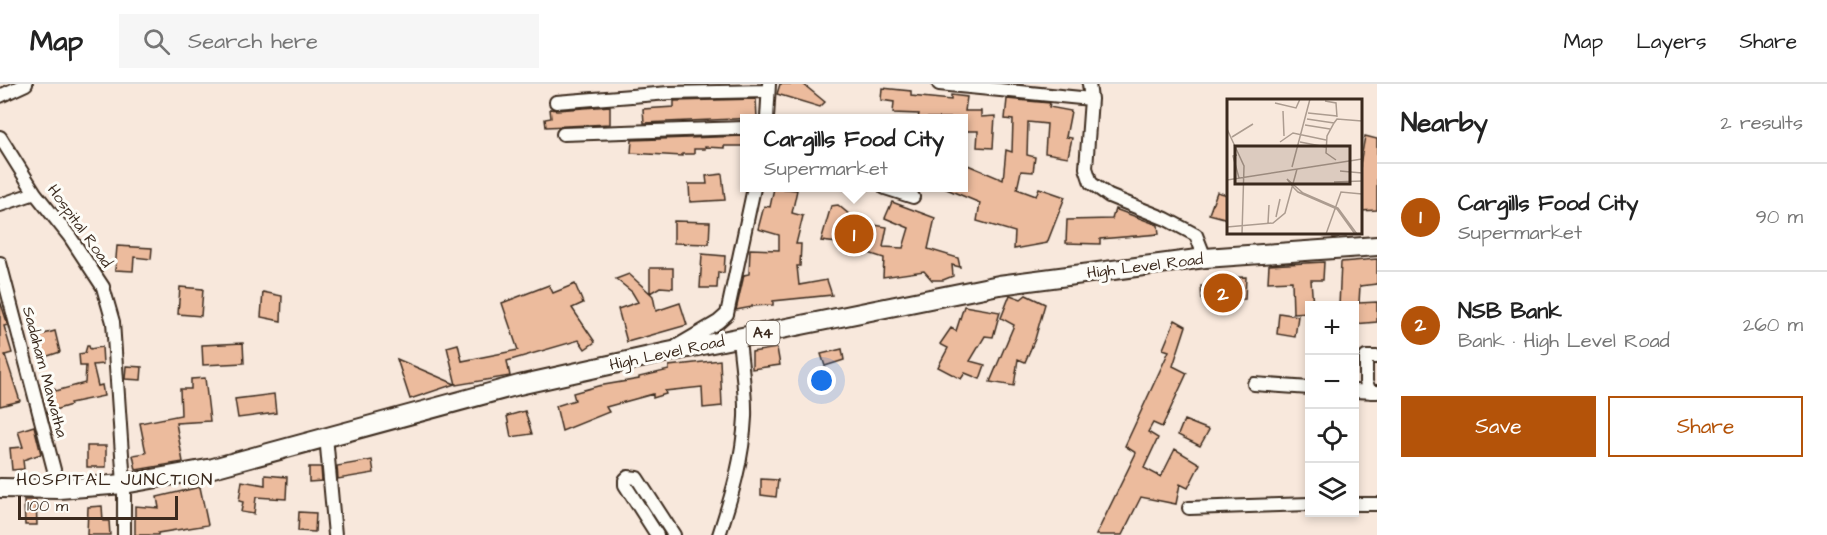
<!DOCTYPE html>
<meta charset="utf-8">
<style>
:root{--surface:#fff;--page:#f6f6f6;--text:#222;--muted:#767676;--line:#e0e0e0;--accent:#b45309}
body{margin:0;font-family:"Architects Daughter",sans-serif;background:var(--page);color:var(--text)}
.controls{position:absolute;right:18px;bottom:18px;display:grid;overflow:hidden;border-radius:0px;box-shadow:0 3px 9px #0003}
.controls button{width:54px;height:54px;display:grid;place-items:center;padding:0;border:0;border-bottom:2px solid var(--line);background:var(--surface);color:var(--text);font:30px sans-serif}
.scale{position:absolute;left:18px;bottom:15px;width:160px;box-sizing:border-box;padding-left:6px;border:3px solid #3b2a1e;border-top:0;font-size:16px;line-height:21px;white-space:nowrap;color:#3b2a1e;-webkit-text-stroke:4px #fdfcf7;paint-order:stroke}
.you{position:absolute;left:822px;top:297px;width:21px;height:21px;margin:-15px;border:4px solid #fff;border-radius:50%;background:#1a73e8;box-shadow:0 0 0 9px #1a73e833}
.badge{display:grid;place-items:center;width:39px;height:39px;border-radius:50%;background:var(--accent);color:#fff;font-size:20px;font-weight:700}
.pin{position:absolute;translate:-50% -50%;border:3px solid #fff;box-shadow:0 2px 6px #0006}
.popup{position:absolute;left:740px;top:30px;width:228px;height:78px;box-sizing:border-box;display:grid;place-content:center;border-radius:0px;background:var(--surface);filter:drop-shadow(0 2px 4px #0005);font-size:20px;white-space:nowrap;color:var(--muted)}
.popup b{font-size:22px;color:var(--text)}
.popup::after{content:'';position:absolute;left:50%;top:100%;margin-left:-12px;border:12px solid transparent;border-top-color:var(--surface)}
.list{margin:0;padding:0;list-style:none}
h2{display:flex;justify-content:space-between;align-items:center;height:78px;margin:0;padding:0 24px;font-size:26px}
h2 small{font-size:20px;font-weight:400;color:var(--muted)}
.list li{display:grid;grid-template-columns:39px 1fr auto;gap:18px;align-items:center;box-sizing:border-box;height:108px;padding:0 24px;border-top:2px solid var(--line)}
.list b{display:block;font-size:22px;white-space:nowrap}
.list p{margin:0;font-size:20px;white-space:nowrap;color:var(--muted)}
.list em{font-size:20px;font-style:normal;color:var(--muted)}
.actions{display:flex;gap:12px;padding:18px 24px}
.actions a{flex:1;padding:14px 0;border:2px solid var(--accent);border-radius:0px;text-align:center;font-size:21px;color:var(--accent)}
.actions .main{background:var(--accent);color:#fff}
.icon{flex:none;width:33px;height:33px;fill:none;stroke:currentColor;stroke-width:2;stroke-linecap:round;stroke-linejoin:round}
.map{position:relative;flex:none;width:1377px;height:451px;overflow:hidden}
header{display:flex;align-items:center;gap:36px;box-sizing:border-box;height:84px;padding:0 30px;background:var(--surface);border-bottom:2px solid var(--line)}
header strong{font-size:28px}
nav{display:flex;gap:33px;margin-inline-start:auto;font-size:21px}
.search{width:420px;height:54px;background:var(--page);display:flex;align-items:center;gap:15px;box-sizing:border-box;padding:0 21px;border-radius:0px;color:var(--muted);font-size:22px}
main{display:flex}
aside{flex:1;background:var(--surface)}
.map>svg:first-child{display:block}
.building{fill:#ecbb9d;stroke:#3b2a1e;stroke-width:1.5}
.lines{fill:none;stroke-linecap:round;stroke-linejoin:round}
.minor-casing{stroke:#3b2a1e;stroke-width:16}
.highway-casing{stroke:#3b2a1e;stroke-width:22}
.minor{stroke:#fdfcf7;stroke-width:12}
.highway{stroke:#fdfcf7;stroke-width:18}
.labels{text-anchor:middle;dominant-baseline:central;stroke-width:6;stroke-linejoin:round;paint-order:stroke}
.shield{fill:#fdfcf7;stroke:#75695f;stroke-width:1.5}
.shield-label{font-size:15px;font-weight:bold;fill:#3b2a1e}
.street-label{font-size:16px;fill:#3b2a1e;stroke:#fdfcf7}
.neighbourhood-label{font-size:18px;letter-spacing:1.5px;fill:#3b2a1e;stroke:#fdfcf7}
.inset-road{fill:none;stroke:#ac9c90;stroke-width:1.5}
.view{fill:#3b2a1e;fill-opacity:0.15;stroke:#3b2a1e;stroke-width:3}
.inset-edge{fill:none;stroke:#3b2a1e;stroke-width:3}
</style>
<header>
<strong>Map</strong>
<div class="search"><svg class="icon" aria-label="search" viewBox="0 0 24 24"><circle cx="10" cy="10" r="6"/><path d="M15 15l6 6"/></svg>Search here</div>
<nav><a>Map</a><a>Layers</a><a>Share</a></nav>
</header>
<main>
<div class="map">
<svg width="1377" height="451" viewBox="0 0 1377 451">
<rect width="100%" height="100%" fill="#f8e8dc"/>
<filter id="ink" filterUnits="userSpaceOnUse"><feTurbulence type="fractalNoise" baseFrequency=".0167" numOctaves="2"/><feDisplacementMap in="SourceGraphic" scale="12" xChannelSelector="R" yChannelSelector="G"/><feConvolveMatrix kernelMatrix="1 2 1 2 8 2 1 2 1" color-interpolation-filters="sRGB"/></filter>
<g filter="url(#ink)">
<path class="building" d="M780,0H803L825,18L820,23L777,10Z
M882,4L911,7V12L951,16V11L967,13L965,27H981V33L995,32L993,64L977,63L978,47H963V34H918L919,30L893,29L894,18L881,16Z
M756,15L757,34L644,39L643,25L674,23V17Z
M1007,15L1050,19L1049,23L1071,27L1066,53L1072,54L1068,73L1045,69L1047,40L1028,38L1027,71L1035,73L1033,88L1021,87L1017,105L1036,112L1039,104L1065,113L1047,159L1014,165L1015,148L977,137L980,119L944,104H963V79L1003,96L1006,66L1012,68L1013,36L1005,35Z
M610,22V40L546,43L545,35L551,34L550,25L557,26Z
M744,52V62H724V64L705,63V65H694V70H682V72L631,69L632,56Z
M1365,52L1377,55V126L1360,127V80Z
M722,90L725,116L690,118L689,100H707L706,92Z
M774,104L797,106L792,129L803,132L796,160H801L800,182H797L799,201L827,196L832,211L773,217V221L752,222V223L736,226L744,191L749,190L750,165L779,166V151L758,145L764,122L770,123Z
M1217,108L1228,111V135L1209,130Z
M892,118L935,134L928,165L958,174L960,183L952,181L953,192L943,196H932L924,187L883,193L884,174L838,159L821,157L831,122L838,121L849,130L868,140L887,143L883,163L903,164L909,144L885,134Z
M1115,125L1158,141L1159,150L1100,155V160L1066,159L1067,136L1112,135Z
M674,137L710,138L709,160L674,159Z
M117,162L152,164L151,175L134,173L133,187L115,186Z
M702,170L725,172L724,189L718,188L717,204H700Z
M1377,175V200L1360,202L1359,219L1377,218V238L1354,240V222H1339L1341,178Z
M1324,178L1323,196H1311L1313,222H1310V228L1293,229L1292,197L1268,198L1269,181Z
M650,184H673V204L660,203L650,209L653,212L656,227L680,219L687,241L627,258L618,225L638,218L632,208L616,195L629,190L650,209Z
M1246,193L1245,215L1202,217L1201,202H1211L1212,194Z
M575,200L583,219L572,224L595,258L585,265L579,256L507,277L510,292L456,301L447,263L458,260L462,277L518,266L502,219L549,201L553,209Z
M180,203L203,205L201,232L178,230Z
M263,208L282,212L281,237L261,233Z
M1010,211L1021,215L1026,211L1045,220L1035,255L1025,278L1018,275L1014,302L990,298L1014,241L1001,234Z
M0,217L8,241L4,242L12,269L5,271L20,317L0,322Z
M964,222L1000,228L993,253L985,252L970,277L985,281L980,295L965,289L961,295L938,283L948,264L940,260L951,244L956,247Z
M1279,229L1298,232L1295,253L1277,250Z
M1175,236L1186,242L1173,282L1187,289L1162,343L1153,339L1148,348L1158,354L1144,384L1161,393L1175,365L1200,380L1188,404L1180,400L1176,420L1141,413L1122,451H1096L1136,369L1125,362L1169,267L1163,265Z
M55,247L60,268L39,275L33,253Z
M243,259L244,279L203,281L202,261Z
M87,262H89L90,265L102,263L103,280L93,281L98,302L102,301L104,312L70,319L71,321L51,327L45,306L54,304L56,307L85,299L86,282H80L79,270L85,269Z
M777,264L780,281L752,285V268Z
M842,265L844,276L825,282L821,270Z
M397,275L455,300L410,315Z
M720,276L722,322L703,324L702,303L665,307L666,310L653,314V310L606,323L609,328L562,347L556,322L575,316L573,309L598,302L639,295V293L669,286V282Z
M126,282L142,283L141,296L125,295Z
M205,294L210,337L176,339L183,378L136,386L133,371L146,369L140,339L181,331L180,305H191V295Z
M274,310L276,329L238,334L235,315Z
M525,327L532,350L511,353L507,332Z
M1184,336L1209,346L1200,362L1178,351Z
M34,342L41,370L23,376L24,385L12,386L10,364L23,363L18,347Z
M87,362H106V383H87Z
M372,376L374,389L338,395L337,382Z
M309,383H321L322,397L309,398Z
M265,391L287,393L286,415L256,413L254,430L241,428L243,418L239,417L242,397L265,401Z
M761,395L778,396L776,413L761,411Z
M200,403L208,441L158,449V451H135V422L159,424L157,413Z
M24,416H36L37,441H25Z
M102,422L103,437H109L110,451H87L88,423Z
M299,428L316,429L315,448L298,447Z"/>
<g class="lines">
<defs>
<path id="minor" d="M939,0L1091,15
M1089,0L1091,15L1086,84L1091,99L1109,112L1166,135L1196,151L1205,174
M0,12L26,0
M556,18L669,9L768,7
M767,34L769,0
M563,50L744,44
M0,53L35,109L70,153L103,203L113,238L124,400V451
M885,104L913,113
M0,121L35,109
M0,179L59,405
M677,262L718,238L727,230L754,104
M1254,300L1310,304
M1354,307L1377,308
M1370,308L1366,298V273H1377
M326,352L335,451
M1354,420H1377
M1189,424L1310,420
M657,451L625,401V396L628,393L637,394L674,451
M719,451C732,411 743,375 745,333C746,307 741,280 739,254"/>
<path id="highway" d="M0,404L59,405L124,400L213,384L519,301L668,268L999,201L1205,174L1377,162"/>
</defs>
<use href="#minor" class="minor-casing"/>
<use href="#highway" class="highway-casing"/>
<use href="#minor" class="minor"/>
<use href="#highway" class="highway"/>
</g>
</g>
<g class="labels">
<rect class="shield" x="746.5" y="237" width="33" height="24" rx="4.5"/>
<g class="shield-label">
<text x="763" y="249">A4</text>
</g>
<g class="street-label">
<text transform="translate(80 142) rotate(54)">Hospital Road</text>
<text transform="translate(1145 182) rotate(-7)">High Level Road</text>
<text transform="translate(667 269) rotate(-12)">High Level Road</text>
<text transform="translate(45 288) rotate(75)">Sadaham Mawatha</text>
</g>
<g class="neighbourhood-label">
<text x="115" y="395">HOSPITAL JUNCTION</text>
</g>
</g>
<g transform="translate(1227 15)">
<rect width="135" height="135" fill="#f8e8dc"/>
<path class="inset-road" d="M98,2L109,4L110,18M48,4L69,9L73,0M56,12L57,37M81,14L110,17M80,20L107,24M78,26L103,30M0,30L17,67L15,135M5,38L26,25M53,43L66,34L99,41M73,43L99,48M10,56L6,57L12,79M109,61L99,54L100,37L107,24L110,20L135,22M65,68L83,0M113,72L135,74M0,81L135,60M107,83L135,82M49,118L53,100M41,124L42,106M0,128L46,124L58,114L70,70M99,135L114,93L135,95M128,135L110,110L71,93L67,89L60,80L76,94L111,109L130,135"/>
<path class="view" d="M8,47H123V85H8Z"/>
<rect width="135" height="135" class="inset-edge"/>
</g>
</svg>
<div class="controls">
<button>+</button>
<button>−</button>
<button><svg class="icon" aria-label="locate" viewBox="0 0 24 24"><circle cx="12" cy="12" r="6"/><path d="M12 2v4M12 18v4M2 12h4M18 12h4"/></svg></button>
<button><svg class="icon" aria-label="layers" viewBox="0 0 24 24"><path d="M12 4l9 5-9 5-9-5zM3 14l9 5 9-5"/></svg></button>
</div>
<div class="scale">100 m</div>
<div class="you"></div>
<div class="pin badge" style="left:854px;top:150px">1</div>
<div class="popup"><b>Cargills Food City</b>Supermarket</div>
<div class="pin badge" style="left:1223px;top:209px">2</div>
</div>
<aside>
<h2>Nearby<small>2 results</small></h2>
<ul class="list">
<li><span class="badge">1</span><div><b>Cargills Food City</b><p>Supermarket</p></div><em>90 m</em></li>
<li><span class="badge">2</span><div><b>NSB Bank</b><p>Bank · High Level Road</p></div><em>260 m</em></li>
</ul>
<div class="actions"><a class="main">Save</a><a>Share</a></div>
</aside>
</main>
